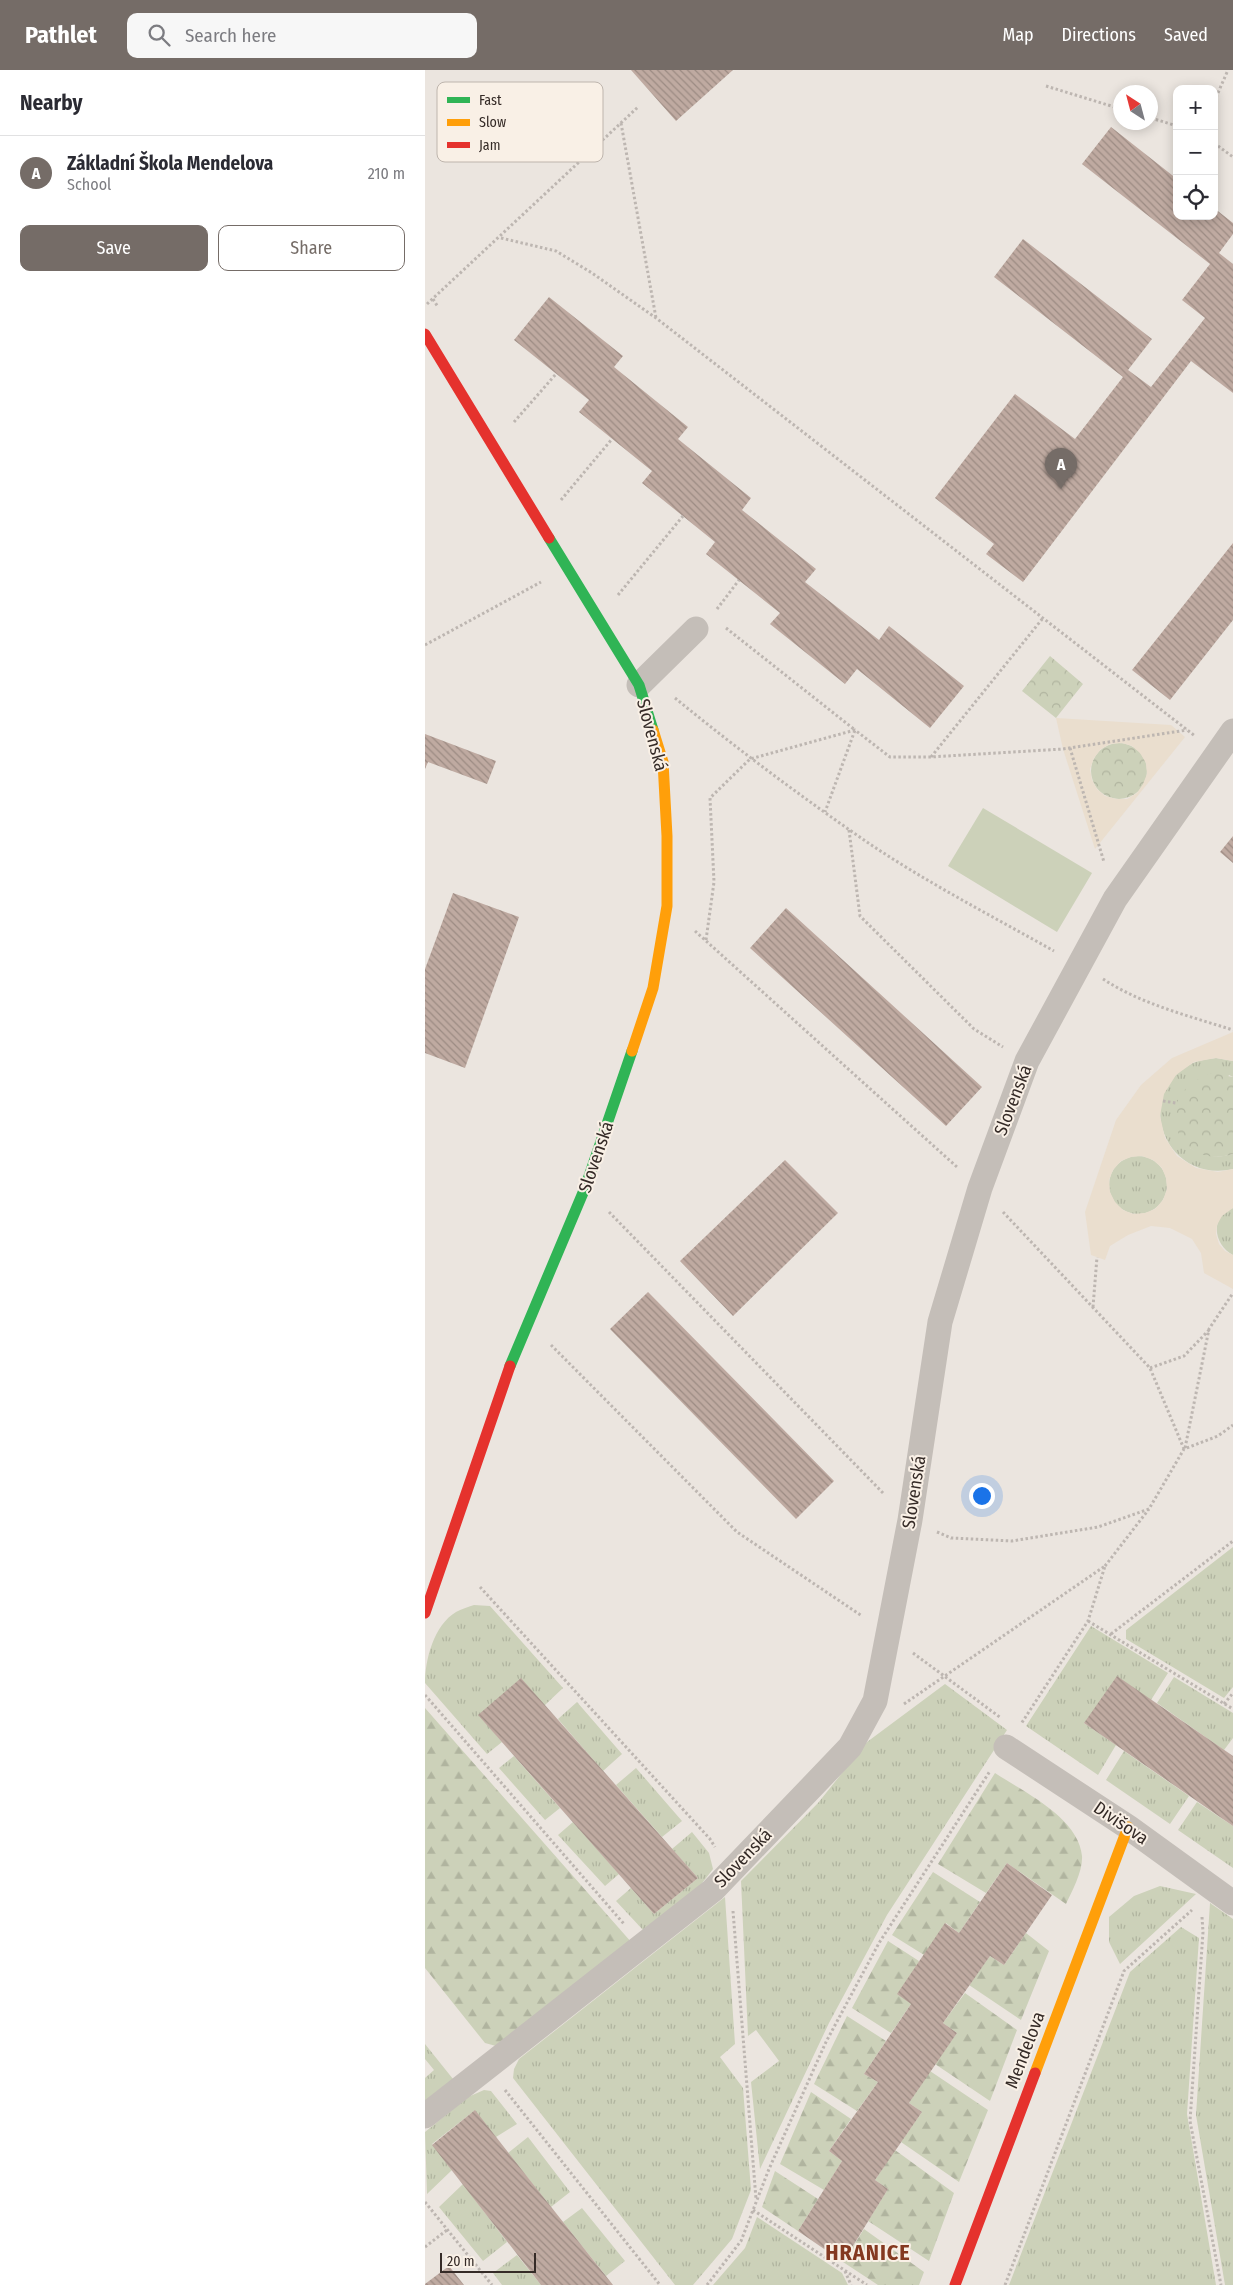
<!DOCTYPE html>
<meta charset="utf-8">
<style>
:root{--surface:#fff;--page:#f7f7f7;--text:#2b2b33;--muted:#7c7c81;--line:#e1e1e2;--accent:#756c67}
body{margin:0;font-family:"Fira Sans Condensed",sans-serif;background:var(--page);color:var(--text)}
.controls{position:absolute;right:15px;top:15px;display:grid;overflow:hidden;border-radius:10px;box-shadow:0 2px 12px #0003}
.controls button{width:45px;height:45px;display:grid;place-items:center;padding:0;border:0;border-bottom:1px solid var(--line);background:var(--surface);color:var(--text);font:25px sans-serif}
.compass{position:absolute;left:688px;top:15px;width:45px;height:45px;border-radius:50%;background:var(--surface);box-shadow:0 2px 12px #0003;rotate:324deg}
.scale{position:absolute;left:15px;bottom:12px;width:96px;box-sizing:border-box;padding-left:5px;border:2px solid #352b27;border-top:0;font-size:14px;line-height:18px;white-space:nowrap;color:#352b27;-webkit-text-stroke:4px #f9f0e6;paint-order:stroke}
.you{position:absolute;left:556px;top:1425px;width:18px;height:18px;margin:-12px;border:4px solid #fff;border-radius:50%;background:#1a73e8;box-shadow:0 0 0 8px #1a73e833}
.badge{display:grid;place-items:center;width:32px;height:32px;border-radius:50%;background:var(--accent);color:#fff;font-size:16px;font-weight:700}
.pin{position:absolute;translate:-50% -41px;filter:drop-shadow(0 1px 2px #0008)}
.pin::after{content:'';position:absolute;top:26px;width:18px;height:15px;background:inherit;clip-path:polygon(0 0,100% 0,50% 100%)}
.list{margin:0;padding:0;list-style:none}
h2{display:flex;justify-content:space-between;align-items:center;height:65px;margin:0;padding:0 20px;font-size:21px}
h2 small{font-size:16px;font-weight:400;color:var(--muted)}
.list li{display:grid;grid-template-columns:32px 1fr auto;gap:15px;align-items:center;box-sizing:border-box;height:75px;padding:0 20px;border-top:1px solid var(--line)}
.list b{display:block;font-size:19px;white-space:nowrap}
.list p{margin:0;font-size:16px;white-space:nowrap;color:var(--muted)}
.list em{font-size:16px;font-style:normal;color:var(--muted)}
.actions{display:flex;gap:10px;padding:15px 20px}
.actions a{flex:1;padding:11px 0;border:1px solid var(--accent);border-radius:10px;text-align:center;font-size:18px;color:var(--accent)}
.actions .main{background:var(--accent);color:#fff}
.icon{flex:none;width:28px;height:28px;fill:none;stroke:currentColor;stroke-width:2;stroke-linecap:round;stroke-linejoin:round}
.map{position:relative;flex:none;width:808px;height:2215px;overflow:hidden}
header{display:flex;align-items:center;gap:30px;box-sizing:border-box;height:70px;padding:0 25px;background:var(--accent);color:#fff}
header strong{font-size:24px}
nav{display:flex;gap:28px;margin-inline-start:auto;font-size:18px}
.search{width:350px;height:45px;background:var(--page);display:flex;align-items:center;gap:12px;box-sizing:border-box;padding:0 18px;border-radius:10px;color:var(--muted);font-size:19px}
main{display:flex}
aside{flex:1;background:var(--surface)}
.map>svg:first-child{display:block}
.grass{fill:url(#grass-tufts)}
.forest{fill:url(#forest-firs)}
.park{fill:url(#park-crowns)}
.garden{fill:#ccd1b9}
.plaza{fill:#eadece;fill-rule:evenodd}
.building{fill:url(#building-back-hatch)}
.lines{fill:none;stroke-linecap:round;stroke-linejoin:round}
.path{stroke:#bdb6b1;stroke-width:3;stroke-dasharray:2.5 2.5;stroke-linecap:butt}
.street{stroke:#c4beb8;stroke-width:25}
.fast{stroke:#30b455;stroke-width:11}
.slow{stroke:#ff9f0a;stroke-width:11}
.jam{stroke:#e5322d;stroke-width:11}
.labels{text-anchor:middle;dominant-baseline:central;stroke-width:4;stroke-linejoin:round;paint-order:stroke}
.street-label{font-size:18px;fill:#352b27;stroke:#f9f0e6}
.district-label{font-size:22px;font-weight:bold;letter-spacing:1px;fill:#843920;stroke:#f9f0e6}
.key{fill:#f9f0e6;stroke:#beb5ad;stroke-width:1}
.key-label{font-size:14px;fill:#352b27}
</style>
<header>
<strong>Pathlet</strong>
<div class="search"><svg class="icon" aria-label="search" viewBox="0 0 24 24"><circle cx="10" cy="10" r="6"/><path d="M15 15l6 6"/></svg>Search here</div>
<nav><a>Map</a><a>Directions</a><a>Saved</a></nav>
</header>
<main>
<aside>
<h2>Nearby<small></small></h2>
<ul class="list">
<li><span class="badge">A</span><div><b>Základní Škola Mendelova</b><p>School</p></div><em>210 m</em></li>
</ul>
<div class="actions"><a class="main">Save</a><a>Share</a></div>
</aside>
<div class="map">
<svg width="808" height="2215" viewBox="0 0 808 2215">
<defs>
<pattern id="grass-tufts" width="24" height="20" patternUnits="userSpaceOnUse" patternTransform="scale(1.25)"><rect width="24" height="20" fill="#ccd1b9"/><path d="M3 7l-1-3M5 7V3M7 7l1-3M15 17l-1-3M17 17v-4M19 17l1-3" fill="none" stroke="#b0b49f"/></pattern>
<pattern id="forest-firs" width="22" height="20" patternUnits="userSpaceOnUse" patternTransform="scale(1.25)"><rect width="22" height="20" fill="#ccd1b9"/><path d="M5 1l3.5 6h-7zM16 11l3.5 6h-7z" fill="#b0b49f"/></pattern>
<pattern id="park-crowns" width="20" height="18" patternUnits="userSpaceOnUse" patternTransform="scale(1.25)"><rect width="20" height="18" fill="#ccd1b9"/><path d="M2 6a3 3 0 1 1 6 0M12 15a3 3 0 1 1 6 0" fill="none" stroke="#b0b49f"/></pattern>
<pattern id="building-back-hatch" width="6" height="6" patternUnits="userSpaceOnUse" patternTransform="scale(1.25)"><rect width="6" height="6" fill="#bfaaa1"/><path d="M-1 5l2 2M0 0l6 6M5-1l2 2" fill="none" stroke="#9c8b83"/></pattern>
</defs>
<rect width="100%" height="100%" fill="#ebe5df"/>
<path class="grass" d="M791,988L808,991V1007L804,1005L765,1078C780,1086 791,1089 808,1084V1099C739,1114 706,1023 768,993C775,990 784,989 791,988Z
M684 1115a29 29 0 1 1 58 0a29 29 0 1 1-58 0Z
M808,1138V1185C789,1175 784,1147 808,1138Z
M808,1477V1617L799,1628L701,1569V1560Z
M49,1535L65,1536L138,1618L120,1635L54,1645L77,1672L62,1684L0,1613C0,1590 9,1555 31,1542C36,1539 43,1537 49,1535Z
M666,1556L743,1603L726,1630L659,1653L691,1675L673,1705L601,1656Z
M749,1607L808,1643V1668L799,1680L732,1633Z
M520,1614L582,1660L462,1845L404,1953L335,2099L326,2012L354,1991L331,1960L323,1966L316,1811L393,1733L442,1672Z
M152,1632L197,1684L178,1701L133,1649Z
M699,1681L764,1726L745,1754L681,1710Z
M89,1686L135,1738L120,1750L74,1698Z
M211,1698L257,1751L237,1767L191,1715Z
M772,1732L808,1756V1798L753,1760Z
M148,1752L194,1804L180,1816L133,1765Z
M267,1762L284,1783L288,1799L274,1817L218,1860L191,1831L206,1818L229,1844L273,1808L247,1779Z
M735,1816L771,1824L695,1894L684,1872V1847L709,1826Z
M300,1827L310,1974L295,1987L318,2018L326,2120L307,2169L268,2215H250L88,2008L89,1999L94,1989Z
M785,1833L808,1849V2215H800L771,2045Z
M756,1857L774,1868L762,2044L791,2215H584L705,1902Z
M0,1974L28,2009L0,2031V2008L9,2000L0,1989Z
M59,2020L66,2021L92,2054L71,2067L49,2041L7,2074L27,2100L2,2124L0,2062L43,2027Z
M103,2067L145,2122L126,2137L83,2083Z
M38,2114L82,2172L58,2191L14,2137Z
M157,2138L200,2191L181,2206L138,2152Z
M332,2147L417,2203L423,2215H288L320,2178Z
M92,2185L116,2215H77L68,2203Z"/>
<path class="forest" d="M0,1638L207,1873L71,1976L60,1973L0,1898Z
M570,1703C599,1722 654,1748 657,1786C658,1801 647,1821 641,1834L582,1793L561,1823L513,1794Z
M508,1802L555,1832L534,1863L521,1853L499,1885L467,1865Z
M601,1863L624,1881L596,1950L544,1915L565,1886L579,1895Z
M463,1871L494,1891L486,1934L466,1963L427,1938Z
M540,1923L592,1960L565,2031L510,1994L532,1963L518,1953Z
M422,1946L461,1971L439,2004L453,2012L432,2041L389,2014Z
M505,2001L563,2040L534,2112L476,2072L497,2042L484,2033Z
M386,2022L426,2049L404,2081L417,2091L399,2120L355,2094Z
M470,2080L529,2123L504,2191L443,2151L463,2119L450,2110Z
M350,2101L393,2129L373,2161L337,2137Z
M439,2159L499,2202L494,2215H453L418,2192Z"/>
<path class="park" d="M625,586L658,614L631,648L597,621Z
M666 701a28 28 0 1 1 56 0a28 28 0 1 1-56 0Z
M787,1003L808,1007V1084C749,1102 723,1023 787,1003Z"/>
<path class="garden" d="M558,738L667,803L632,862L523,796Z"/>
<path class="plaza" d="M631,648L746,655L760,667L670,779L638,679ZM697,673L707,676L715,683L721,693L722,704L718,714L712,723L702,729H691L680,726L672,719L667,710L665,699L669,688L676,679L685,674Z
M808,962V991L791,988L769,992L751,1005L739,1024L735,1046L740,1068L752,1086L771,1098L793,1102L808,1099V1138L797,1146L792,1155L791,1164L794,1174L800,1181L808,1185V1219L779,1203L776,1183L767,1169L745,1158L726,1156L703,1165L685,1176L680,1190L666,1185L660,1142L691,1050L716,1015L747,988ZM717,1086L728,1090L737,1098L741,1108L742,1119L738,1130L730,1139L720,1143L708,1144L698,1140L690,1132L685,1122L684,1110L688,1100L696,1091L706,1087Z"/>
<path class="building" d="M206,0H308L251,51Z
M686,57L752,109V146H789V138L808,153V164L794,183L808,194V323L766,291L598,512L561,484L569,474L510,428L590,324L650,369L698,307L569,207L598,169L727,269L703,300L726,317L780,248L757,230L785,194L657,94Z
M124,227L198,286L189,297L263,357L253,369L326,428L317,440L391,499L380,512L454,570L464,556L539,616L505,658L432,599L420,614L345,554L355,543L281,484L290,472L217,413L227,401L154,342L164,330L89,270Z
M808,473V550L745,630L707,600Z
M0,664L71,691L62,714L3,692L0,699Z
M808,766V793L795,782Z
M28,823L94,847L40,998L0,983V899Z
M361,838L557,1017L521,1056L325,878Z
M360,1090L413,1143L308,1246L255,1191Z
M223,1222L409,1411L371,1449L185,1259Z
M692,1606L808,1686V1756L659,1653Z
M96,1608L273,1808L229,1844L53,1645Z
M582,1793L627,1825L579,1895L565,1886L518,1953L532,1963L484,2033L497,2042L450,2110L463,2119L418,2192L373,2161L417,2091L404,2081L453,2012L439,2004L486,1934L472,1924L520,1853L534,1863Z
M50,2040L104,2109L188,2215H116L7,2075Z
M24,2196L39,2215H0V2214Z"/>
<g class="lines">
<path class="path" d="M621,16L696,39
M789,32L803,0
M726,48L752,56
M196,53L231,248
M789,73L808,87
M76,168L131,181L167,203L231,248L770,666
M8,229L13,237
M2,234L213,37
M89,352L131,304
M136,430L187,369
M193,525L258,446
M292,539L314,510
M301,558L430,660L400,742
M0,575L116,512
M250,628C311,678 374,725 439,770C499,811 565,845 629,881
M645,678L679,792
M506,687L618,548
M424,760L435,846L549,959L578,977
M270,861L532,1097
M281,870L289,812L285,728L325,689L430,660L465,687H505L638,679L762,660
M678,909C716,934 764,946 808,960
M738,1031L751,1033
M184,1142L459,1424
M578,1142L725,1298L759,1379
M668,1237L672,1187
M126,1275L312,1462L437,1546
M725,1298L759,1286L784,1260
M760,1378L784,1259L808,1223
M512,1462L526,1468L587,1471L673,1457L724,1439L759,1379L793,1366L808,1355
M680,1496L724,1439
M55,1517L285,1769L290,1777
M663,1551L808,1639
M686,1564L808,1471
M488,1583L576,1648
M0,1625L199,1854
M479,1634L680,1496L663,1551L596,1654
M799,1634L808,1623
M308,1841L331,2129
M777,1847L778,1862L765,2051L796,2215
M80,2020L235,2215
M0,2132L67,2215
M328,2140L442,2215
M0,2177L22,2160
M420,2201L426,2215
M282,2215L316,2171L344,2099L401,1972L454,1873L565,1701
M580,2215L699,1901L767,1840"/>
<path class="street" d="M214,615L271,559
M581,1677L703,1757L808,1833
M0,2046L288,1820L425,1677L450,1631L485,1450L515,1252L555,1118L602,991L690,829L808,661"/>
<path class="fast" d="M124,468L214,615L228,660
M85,1296L160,1118L207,981"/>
<path class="slow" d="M207,981L228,918L242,836V766L238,692L228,660
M610,2003L703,1757"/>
<path class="jam" d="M0,264L124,468
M0,1543L85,1296
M530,2215L610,2003"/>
</g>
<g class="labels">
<g class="street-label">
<text transform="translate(227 665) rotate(75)">Slovenská</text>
<text transform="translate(588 1030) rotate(-69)">Slovenská</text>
<text transform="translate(171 1087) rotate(-71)">Slovenská</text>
<text transform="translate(489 1422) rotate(-81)">Slovenská</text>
<text transform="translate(696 1753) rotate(34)">Divišova</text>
<text transform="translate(318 1788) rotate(-46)">Slovenská</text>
<text transform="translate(600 1980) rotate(-69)">Mendelova</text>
</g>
<g class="district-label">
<text x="443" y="2182">HRANICE</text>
</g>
</g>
<rect x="12" y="12" width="166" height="80" rx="8" class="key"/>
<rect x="22" y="27" width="23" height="6" fill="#30b455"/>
<rect x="22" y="49" width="23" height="7" fill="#ff9f0a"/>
<rect x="22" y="72" width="23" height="6" fill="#e5322d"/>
<g class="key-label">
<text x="54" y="35">Fast</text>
<text x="54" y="57">Slow</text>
<text x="54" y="80">Jam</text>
</g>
</svg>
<div class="controls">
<button>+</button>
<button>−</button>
<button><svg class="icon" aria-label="locate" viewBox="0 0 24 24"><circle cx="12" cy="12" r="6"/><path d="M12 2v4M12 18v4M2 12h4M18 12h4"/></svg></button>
</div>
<svg class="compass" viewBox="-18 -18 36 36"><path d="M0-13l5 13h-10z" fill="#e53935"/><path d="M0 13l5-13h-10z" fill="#7c7c81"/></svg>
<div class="scale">20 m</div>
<div class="you"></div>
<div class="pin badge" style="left:636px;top:419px">A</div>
</div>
</main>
